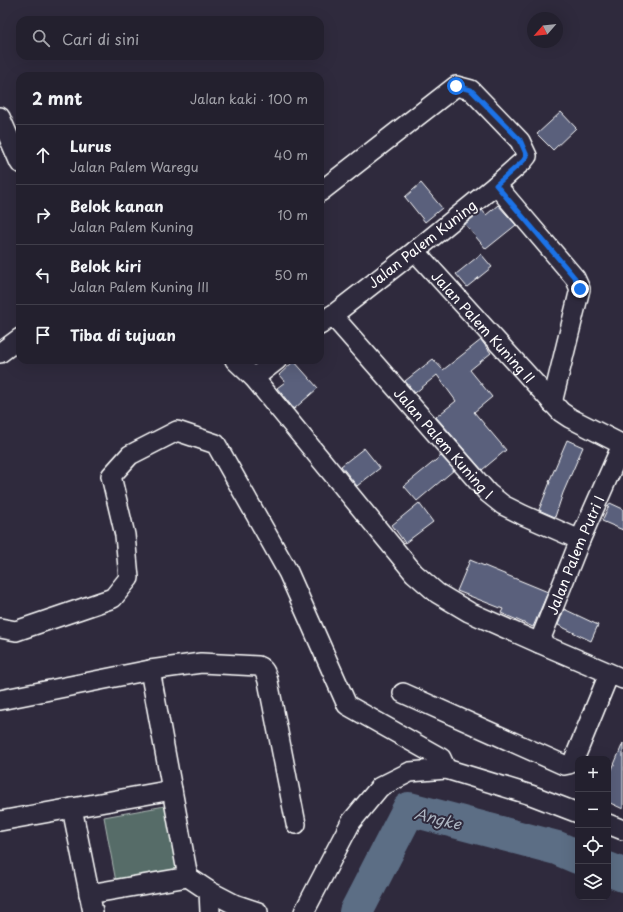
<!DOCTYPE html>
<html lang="id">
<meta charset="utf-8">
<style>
:root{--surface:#23202e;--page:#2b2836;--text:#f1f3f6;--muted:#a3a3aa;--line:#403e4a}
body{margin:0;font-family:"Playpen Sans",sans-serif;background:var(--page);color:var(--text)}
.controls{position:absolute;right:12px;bottom:12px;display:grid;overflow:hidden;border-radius:8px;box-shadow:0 4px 16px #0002}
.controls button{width:36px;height:36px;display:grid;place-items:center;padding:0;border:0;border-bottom:1px solid var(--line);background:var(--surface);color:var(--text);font:20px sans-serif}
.compass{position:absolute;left:527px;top:12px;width:36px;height:36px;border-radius:50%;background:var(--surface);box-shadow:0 4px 16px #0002;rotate:242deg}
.stop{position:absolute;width:12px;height:12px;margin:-9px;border:3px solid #1a73e8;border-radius:50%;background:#fff}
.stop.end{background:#1a73e8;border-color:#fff;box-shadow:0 1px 4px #0008}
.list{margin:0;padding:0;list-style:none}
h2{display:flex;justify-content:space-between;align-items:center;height:52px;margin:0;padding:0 16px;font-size:17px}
h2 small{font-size:13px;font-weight:400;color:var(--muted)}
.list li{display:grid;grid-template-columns:26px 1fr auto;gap:12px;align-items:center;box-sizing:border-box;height:60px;padding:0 16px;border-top:1px solid var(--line)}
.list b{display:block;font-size:15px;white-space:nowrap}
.list p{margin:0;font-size:13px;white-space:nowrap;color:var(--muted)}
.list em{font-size:13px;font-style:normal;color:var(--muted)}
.icon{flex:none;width:22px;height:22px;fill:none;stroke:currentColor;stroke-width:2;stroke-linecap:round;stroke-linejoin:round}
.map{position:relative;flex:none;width:623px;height:912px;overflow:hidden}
.search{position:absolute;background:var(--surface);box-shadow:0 4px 16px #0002;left:16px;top:16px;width:308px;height:44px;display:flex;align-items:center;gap:10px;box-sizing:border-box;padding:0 14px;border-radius:12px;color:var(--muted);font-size:15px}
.panel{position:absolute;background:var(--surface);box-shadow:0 4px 16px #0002;left:16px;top:72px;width:308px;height:292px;border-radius:12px}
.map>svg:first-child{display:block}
.green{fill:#566c67;stroke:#aab6b3}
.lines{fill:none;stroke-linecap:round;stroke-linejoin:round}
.river{stroke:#5c6e85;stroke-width:34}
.building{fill:#5a607c;stroke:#fff}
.minor-casing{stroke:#fff;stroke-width:22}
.minor{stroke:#2f2a3d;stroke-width:19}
.route{stroke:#1a73e8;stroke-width:5}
.labels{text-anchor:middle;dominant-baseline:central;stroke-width:4;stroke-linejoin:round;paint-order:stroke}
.street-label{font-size:14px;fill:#fff;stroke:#2f2a3d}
.water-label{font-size:15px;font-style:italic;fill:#aeb6c2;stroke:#2f2a3d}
</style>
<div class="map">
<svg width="623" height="912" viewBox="0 0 623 912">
<rect width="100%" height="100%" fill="#2f2a3d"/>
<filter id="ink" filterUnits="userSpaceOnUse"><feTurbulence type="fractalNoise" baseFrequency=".025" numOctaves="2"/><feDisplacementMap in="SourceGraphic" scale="8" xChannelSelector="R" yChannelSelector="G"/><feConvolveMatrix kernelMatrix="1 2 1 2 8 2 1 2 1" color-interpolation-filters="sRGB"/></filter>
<g filter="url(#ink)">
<path class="green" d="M165,806L177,871L116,882L104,817Z"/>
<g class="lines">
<path class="river" d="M608,869L623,875
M356,912L409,809L557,848L578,857"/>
</g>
<path class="building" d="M561,112L576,128L553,150L537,134Z
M421,183L442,208L425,222L405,197Z
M498,205L516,225L486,249L465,224L482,210L486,215Z
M481,254L492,267L467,287L456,274Z
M481,340L491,353L470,370L492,397L474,412L506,450L482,470L436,417L456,401L437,375L415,393L405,381L433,359L443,370Z
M294,361L318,388L294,409L277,388L285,382L279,375Z
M567,440L583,447L563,493L555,517L539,510L550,482H549Z
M364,448L380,468L357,486L341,466Z
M441,456L454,470L417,501L404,486Z
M419,503L433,522L405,543L392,525Z
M610,503L623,509V530L602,521Z
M470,560L548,592L533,627L501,613L503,609L457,591Z
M564,609L598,625L591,641L558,625Z
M623,743V809L608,802V779Z"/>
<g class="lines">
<defs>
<g id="minor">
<path d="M0,117L20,163"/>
<path d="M496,185L575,278L580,289L552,403"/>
<path d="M320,192L456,86L471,90L520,141L527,156L523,161L496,185L415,251L320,325"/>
<path id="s1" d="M415,251L561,412L570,418L623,445"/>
<path id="s2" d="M332,315L488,493L503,505L523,515L580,540"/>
<path d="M0,353L20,338"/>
<path d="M235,360L254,378L414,573L437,593L469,612L539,643L623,679"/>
<path d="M254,378L277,360"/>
<path d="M0,628L16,631L113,598L129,578L125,535L111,476L130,455L177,431L216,444L288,572L347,705L441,758L446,769"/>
<path id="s3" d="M539,643L580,540L622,445"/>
<path d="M150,670L188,877"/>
<path d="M403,693L564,765L569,764L573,762L609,674"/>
<path d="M0,700L150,670L201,663L258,666C265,669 266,674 268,681L296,824"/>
<path d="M72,808L93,912"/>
<path d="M0,821L172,790"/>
<path d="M608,824L623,830"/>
<path d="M209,891L210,912"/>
<path d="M89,894L188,877L209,891L234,904L258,912"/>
<path d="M304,912L351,822L380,787L410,772L446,769L531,795L578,813"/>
</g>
</defs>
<use href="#minor" class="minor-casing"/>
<use href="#minor" class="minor"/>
</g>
</g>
<g class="lines" filter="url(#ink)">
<path class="route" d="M456,86L471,90L520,140L527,156L523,161L496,185L575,278L580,289"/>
</g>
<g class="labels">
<g class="street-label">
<text transform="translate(422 244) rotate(-38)">Jalan Palem Kuning</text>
<text stroke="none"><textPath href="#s1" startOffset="102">Jalan Palem Kuning II</textPath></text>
<text stroke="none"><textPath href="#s2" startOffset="170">Jalan Palem Kuning I</textPath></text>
<text stroke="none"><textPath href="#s3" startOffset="95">Jalan Palem Putri I</textPath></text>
</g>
<g class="water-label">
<text transform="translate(438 818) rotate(14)">Angke</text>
</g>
</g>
</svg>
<div class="controls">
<button>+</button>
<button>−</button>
<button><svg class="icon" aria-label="locate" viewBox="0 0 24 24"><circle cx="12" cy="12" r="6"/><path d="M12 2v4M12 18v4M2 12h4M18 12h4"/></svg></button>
<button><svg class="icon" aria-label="layers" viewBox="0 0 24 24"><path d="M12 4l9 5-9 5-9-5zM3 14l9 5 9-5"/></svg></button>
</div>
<svg class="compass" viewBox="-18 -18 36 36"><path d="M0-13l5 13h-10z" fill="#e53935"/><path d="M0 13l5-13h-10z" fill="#a3a3aa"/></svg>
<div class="stop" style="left:456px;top:86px"></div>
<div class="stop end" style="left:580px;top:289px"></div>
<div class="search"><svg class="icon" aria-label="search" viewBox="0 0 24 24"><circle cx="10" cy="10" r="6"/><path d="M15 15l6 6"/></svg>Cari di sini</div>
<section class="panel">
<h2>2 mnt<small>Jalan kaki · 100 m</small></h2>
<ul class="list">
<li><svg class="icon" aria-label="ahead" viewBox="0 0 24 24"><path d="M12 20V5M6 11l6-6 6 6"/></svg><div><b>Lurus</b><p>Jalan Palem Waregu</p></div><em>40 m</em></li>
<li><svg class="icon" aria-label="right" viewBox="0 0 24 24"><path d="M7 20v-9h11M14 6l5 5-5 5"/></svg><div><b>Belok kanan</b><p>Jalan Palem Kuning</p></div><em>10 m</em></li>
<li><svg class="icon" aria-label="left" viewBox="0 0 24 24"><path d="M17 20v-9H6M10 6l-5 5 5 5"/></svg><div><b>Belok kiri</b><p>Jalan Palem Kuning III</p></div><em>50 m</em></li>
<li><svg class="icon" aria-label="arrive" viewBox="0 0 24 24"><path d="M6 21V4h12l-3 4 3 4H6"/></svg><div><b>Tiba di tujuan</b></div></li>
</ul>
</section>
</div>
